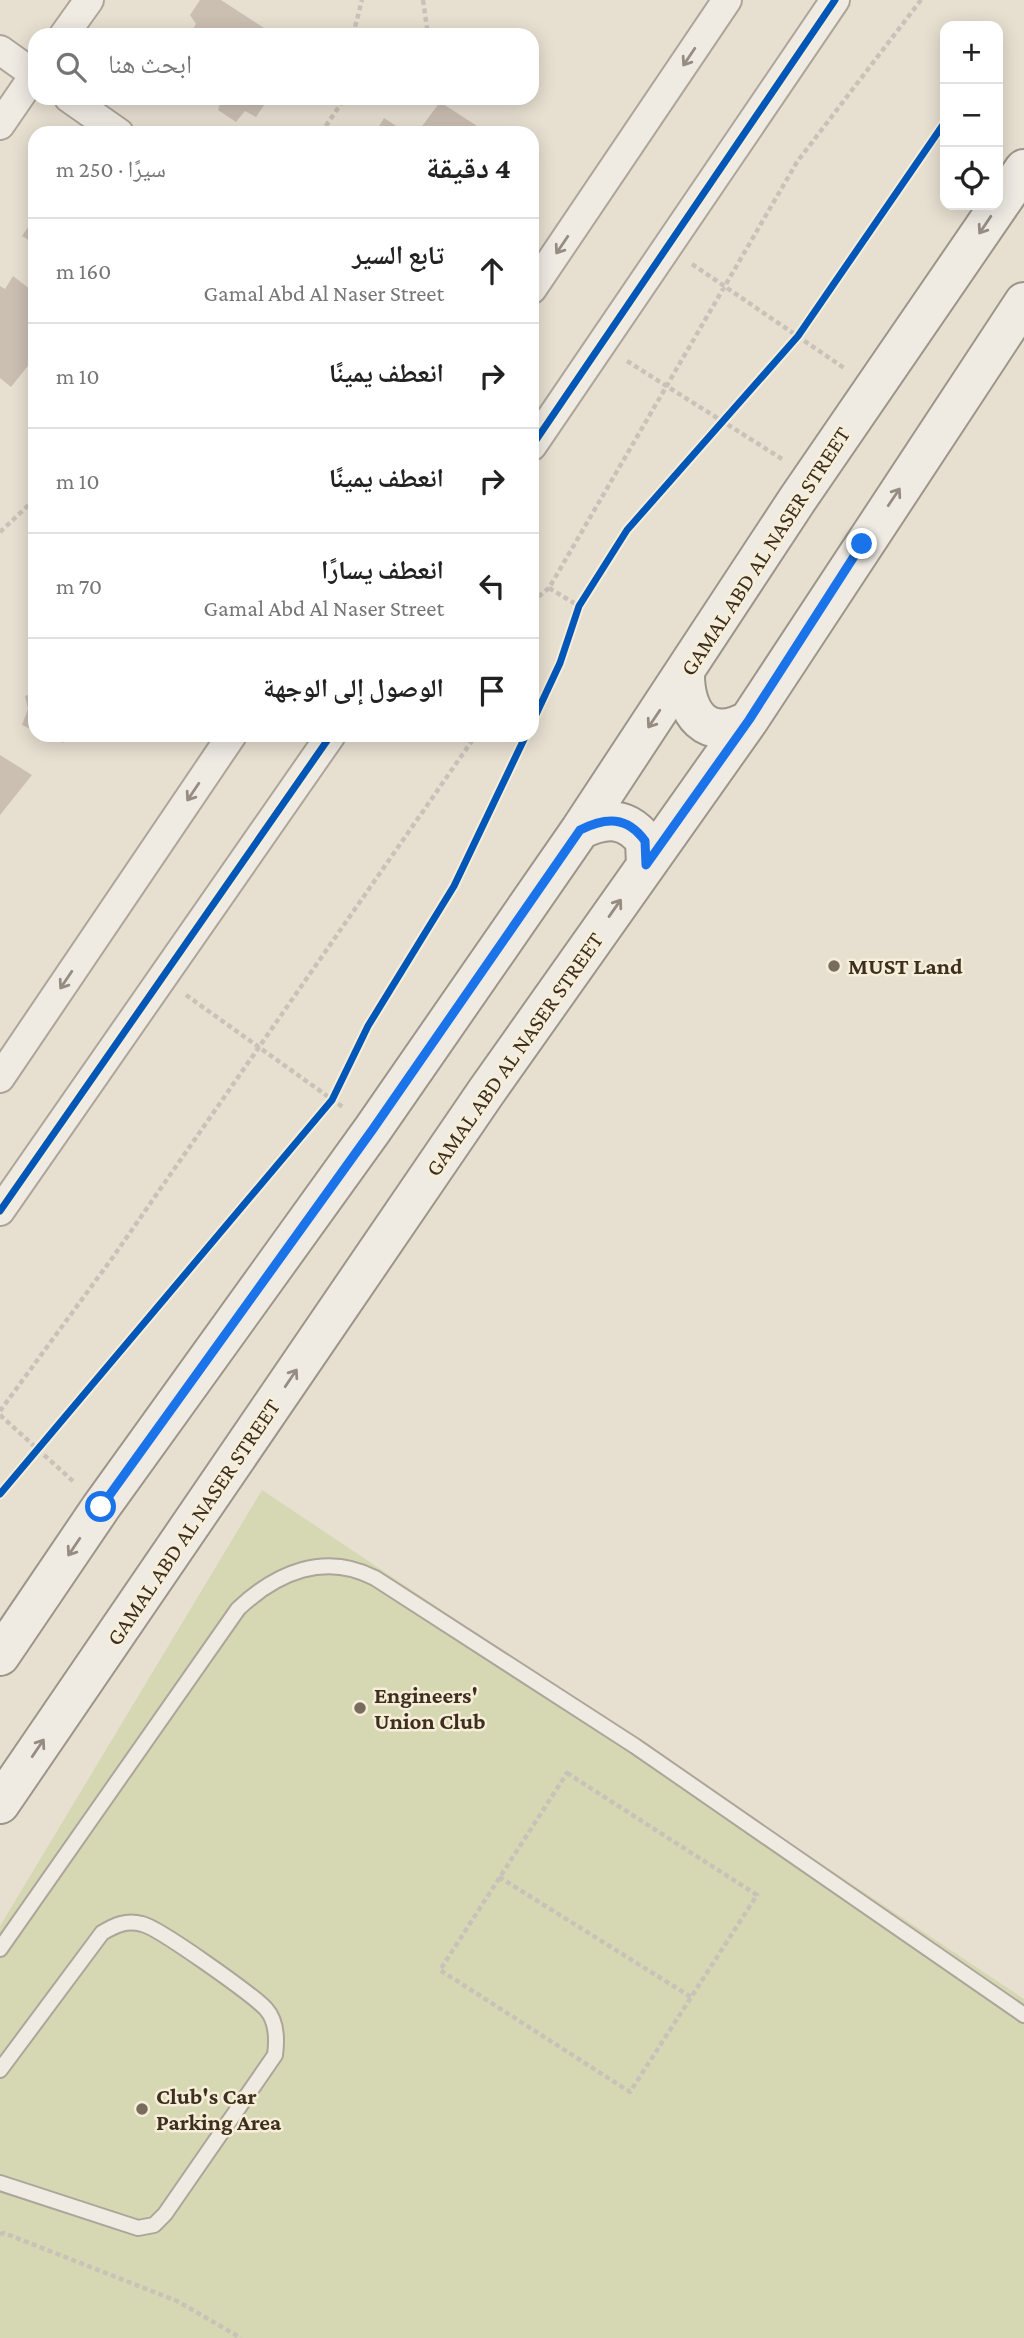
<!DOCTYPE html>
<html lang="ar">
<meta charset="utf-8">
<style>
:root{--surface:#fff;--page:#f2f2f2;--text:#222;--muted:#767676;--line:#e0e0e0}
body{margin:0;font-family:"Crimson Pro","Noto Naskh Arabic",serif;background:var(--page);color:var(--text);direction:rtl}
.controls{position:absolute;right:21px;top:21px;display:grid;overflow:hidden;border-radius:14px;box-shadow:0 4px 18px #0003}
.controls button{width:63px;height:63px;display:grid;place-items:center;padding:0;border:0;border-bottom:2px solid var(--line);background:var(--surface);color:var(--text);font:35px sans-serif}
.stop{position:absolute;width:21px;height:21px;margin:-16px;border:5px solid #1a73e8;border-radius:50%;background:#fff}
.stop.end{background:#1a73e8;border-color:#fff;box-shadow:0 2px 7px #0008}
.list{margin:0;padding:0;list-style:none}
h2{display:flex;justify-content:space-between;align-items:center;height:91px;margin:0;padding:0 28px;font-size:30px}
h2 small{font-size:23px;font-weight:400;color:var(--muted)}
.list li{display:grid;grid-template-columns:46px 1fr auto;gap:21px;align-items:center;box-sizing:border-box;height:105px;padding:0 28px;border-top:2px solid var(--line)}
.list b{display:block;font-size:26px;white-space:nowrap}
.list p{margin:0;font-size:23px;white-space:nowrap;color:var(--muted)}
.list em{font-size:23px;font-style:normal;color:var(--muted)}
.icon{flex:none;width:38px;height:38px;fill:none;stroke:currentColor;stroke-width:2;stroke-linecap:round;stroke-linejoin:round}
.map{position:relative;flex:none;width:1024px;height:2338px;overflow:hidden;direction:ltr}
.search{position:absolute;background:var(--surface);box-shadow:0 4px 18px #0003;left:28px;top:28px;width:511px;height:77px;display:flex;align-items:center;gap:18px;box-sizing:border-box;padding:0 24px;border-radius:21px;color:var(--muted);font-size:26px}
.panel{position:absolute;background:var(--surface);box-shadow:0 4px 18px #0003;left:28px;top:126px;width:511px;height:616px;border-radius:21px;direction:rtl}
.map>svg:first-child{display:block}
.green{fill:#d6d7b3}
.building{fill:#cbbfb2}
.lines{fill:none;stroke-linecap:round;stroke-linejoin:round}
.service-casing{stroke:#ada599;stroke-width:18}
.minor-casing{stroke:#ada599;stroke-width:32}
.secondary-casing{stroke:#9c958a;stroke-width:42}
.path{stroke:#c8c2b9;stroke-width:4.5;stroke-dasharray:5 3.5;stroke-linecap:butt}
.service{stroke:#efebe3;stroke-width:14}
.minor{stroke:#efebe3;stroke-width:28}
.secondary{stroke:#efebe3;stroke-width:38}
.cycleway-casing{stroke:#f7eed8;stroke-width:11}
.cycleway{stroke:#0057b8;stroke-width:7}
.oneway{stroke:#968c82}
.route{stroke:#1a73e8;stroke-width:9}
.poi-dot{fill:#786c5e;stroke:#f7eed8;stroke-width:2.5}
.labels{text-anchor:middle;dominant-baseline:central;stroke-width:5;stroke-linejoin:round;paint-order:stroke}
.street-label{font-size:23px;fill:#3d2e20;stroke:#f7eed8}
.poi-label{font-size:23px;font-weight:bold;fill:#3d2e20;stroke:#f7eed8;text-anchor:start}
</style>
<div class="map">
<svg width="1024" height="2338" viewBox="0 0 1024 2338">
<rect width="100%" height="100%" fill="#e7e0d1"/>
<path class="green" d="M262,1490L1024,1999V2338H0V1926Z"/>
<path class="building" d="M200,0H221L275,35H189L196,24L190,15Z
M185,98H199L194,105Z
M222,98H269L256,117L245,111L236,122L218,110Z
M440,102L488,133H417Z
M384,118L407,133H375Z
M35,217V244L22,236Z
M13,276L35,293V357L11,387L0,378V286L5,289Z
M35,692V731L22,725L28,709L25,696Z
M45,735H69L63,743Z
M0,755L32,775L0,815Z"/>
<g class="lines">
<defs>
<path id="service" d="M0,1949L238,1609C277,1572 325,1552 375,1578L635,1746L1024,2015
M0,2070L102,1933C115,1925 126,1920 142,1924C158,1927 253,1995 266,2009C277,2021 277,2040 275,2055L165,2214L154,2225L138,2228L0,2183"/>
<path id="minor" d="M64,35L89,0
M0,50L35,75
M69,98L119,133
M0,125L35,74
M532,289L727,0
M532,446L835,0
M0,1078L232,735
M0,1211L331,735"/>
<path id="secondary" d="M685,672C684,713 706,744 749,720
M580,830C606,817 627,817 645,841L646,865
M0,1656L101,1507L373,1129L580,830L797,500L1024,169
M0,1804L486,1092L749,720L1024,302"/>
</defs>
<use href="#service" class="service-casing"/>
<use href="#minor" class="minor-casing"/>
<use href="#secondary" class="secondary-casing"/>
<path class="path" d="M423,0L428,35
M353,35L362,0
M321,133L345,98
M692,264L844,368
M627,361L782,459
M0,532L35,499
M549,588L579,606
M532,602L549,588L797,162L921,0
M186,995L344,1108
M0,1411L113,1257L476,735
M0,1415L75,1483
M567,1773L757,1895L630,2092L440,1970Z
M499,1877L691,1997
M0,2234L4,2233L177,2301L241,2338"/>
<use href="#service" class="service"/>
<use href="#minor" class="minor"/>
<use href="#secondary" class="secondary"/>
<defs>
<path id="cycleway" d="M532,446L835,0
M532,723L560,663L579,606L627,530L798,336L945,122
M0,1211L331,735
M0,1494L332,1100L368,1026L454,886L526,735"/>
</defs>
<use href="#cycleway" class="cycleway-casing"/>
<use href="#cycleway" class="cycleway"/>
</g>
<defs><path id="oneway-shaft" d="M-6 0H5M1.5-3L5.5 0L1.5 3" fill="none" stroke-width="1.6" stroke-linecap="round" stroke-linejoin="round" transform="scale(1.75)"/></defs>
<g class="oneway">
<use href="#oneway-shaft" transform="translate(689 57) rotate(124)"/>
<use href="#oneway-shaft" transform="translate(985 225) rotate(124)"/>
<use href="#oneway-shaft" transform="translate(562 245) rotate(124)"/>
<use href="#oneway-shaft" transform="translate(894 497) rotate(-56)"/>
<use href="#oneway-shaft" transform="translate(654 719) rotate(124)"/>
<use href="#oneway-shaft" transform="translate(193 792) rotate(124)"/>
<use href="#oneway-shaft" transform="translate(615 908) rotate(-55)"/>
<use href="#oneway-shaft" transform="translate(66 980) rotate(124)"/>
<use href="#oneway-shaft" transform="translate(291 1378) rotate(-56)"/>
<use href="#oneway-shaft" transform="translate(74 1547) rotate(124)"/>
<use href="#oneway-shaft" transform="translate(38 1748) rotate(-56)"/>
</g>
<g class="lines">
<path class="route" d="M101,1507L373,1129L580,830C606,817 627,816 645,841L646,865L749,720L862,544"/>
</g>
<g class="poi-dot">
<circle cx="834" cy="966" r="7"/>
<circle cx="360" cy="1708" r="7"/>
<circle cx="142" cy="2109" r="7"/>
</g>
<g class="labels">
<g class="street-label">
<text transform="translate(765 551) rotate(-57)">GAMAL ABD AL NASER STREET</text>
<text transform="translate(514 1054) rotate(-55)">GAMAL ABD AL NASER STREET</text>
<text transform="translate(193 1522) rotate(-56)">GAMAL ABD AL NASER STREET</text>
</g>
<g class="poi-label">
<text x="848" y="966">MUST Land</text>
<text x="374" y="1695">Engineers'<tspan x="374" dy="26">Union Club</tspan></text>
<text x="156" y="2096">Club's Car<tspan x="156" dy="26">Parking Area</tspan></text>
</g>
</g>
</svg>
<div class="controls">
<button>+</button>
<button>−</button>
<button><svg class="icon" aria-label="locate" viewBox="0 0 24 24"><circle cx="12" cy="12" r="6"/><path d="M12 2v4M12 18v4M2 12h4M18 12h4"/></svg></button>
</div>
<div class="stop" style="left:101px;top:1507px"></div>
<div class="stop end" style="left:862px;top:544px"></div>
<div class="search"><svg class="icon" aria-label="search" viewBox="0 0 24 24"><circle cx="10" cy="10" r="6"/><path d="M15 15l6 6"/></svg>ابحث هنا</div>
<section class="panel">
<h2>4 دقيقة<small>سيرًا · 250 m</small></h2>
<ul class="list">
<li><svg class="icon" aria-label="ahead" viewBox="0 0 24 24"><path d="M12 20V5M6 11l6-6 6 6"/></svg><div><b>تابع السير</b><p>Gamal Abd Al Naser Street</p></div><em>160 m</em></li>
<li><svg class="icon" aria-label="right" viewBox="0 0 24 24"><path d="M7 20v-9h11M14 6l5 5-5 5"/></svg><div><b>انعطف يمينًا</b></div><em>10 m</em></li>
<li><svg class="icon" aria-label="right" viewBox="0 0 24 24"><path d="M7 20v-9h11M14 6l5 5-5 5"/></svg><div><b>انعطف يمينًا</b></div><em>10 m</em></li>
<li><svg class="icon" aria-label="left" viewBox="0 0 24 24"><path d="M17 20v-9H6M10 6l-5 5 5 5"/></svg><div><b>انعطف يسارًا</b><p>Gamal Abd Al Naser Street</p></div><em>70 m</em></li>
<li><svg class="icon" aria-label="arrive" viewBox="0 0 24 24"><path d="M6 21V4h12l-3 4 3 4H6"/></svg><div><b>الوصول إلى الوجهة</b></div></li>
</ul>
</section>
</div>
